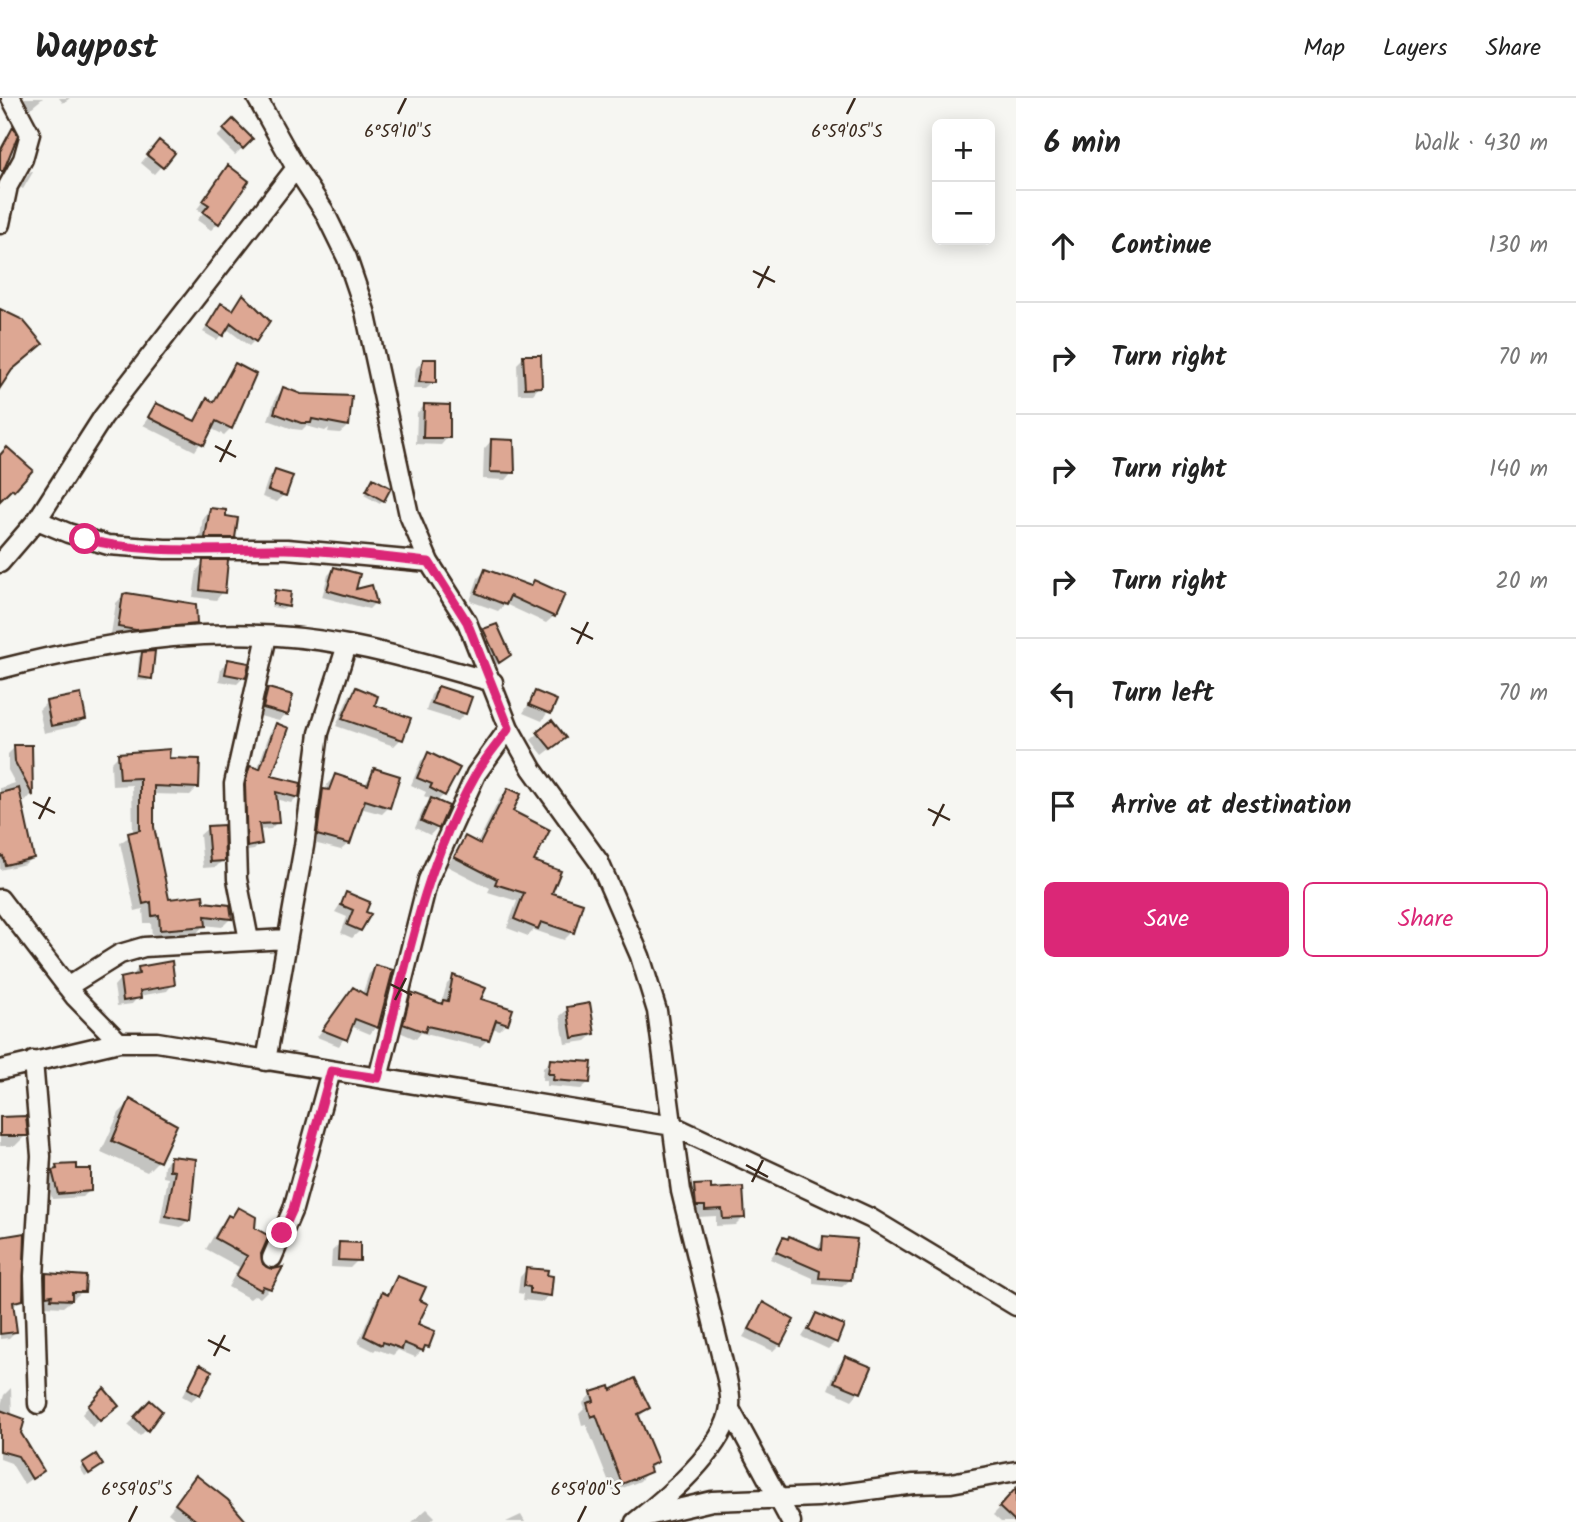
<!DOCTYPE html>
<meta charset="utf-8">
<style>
:root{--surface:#fff;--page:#f6f6f6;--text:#222;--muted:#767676;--line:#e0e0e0;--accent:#db2777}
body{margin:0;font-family:Kalam,sans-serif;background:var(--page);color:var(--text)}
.controls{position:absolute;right:21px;top:21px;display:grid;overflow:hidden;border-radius:10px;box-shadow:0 4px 18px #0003}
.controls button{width:63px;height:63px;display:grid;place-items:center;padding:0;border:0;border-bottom:2px solid var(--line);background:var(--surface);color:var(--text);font:35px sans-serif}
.stop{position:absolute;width:21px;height:21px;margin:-16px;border:5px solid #db2777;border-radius:50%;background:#fff}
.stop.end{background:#db2777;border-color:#fff;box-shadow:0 2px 7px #0008}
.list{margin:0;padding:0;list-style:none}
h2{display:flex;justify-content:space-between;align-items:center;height:91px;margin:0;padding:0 28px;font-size:30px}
h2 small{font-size:23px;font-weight:400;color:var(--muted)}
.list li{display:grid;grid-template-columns:46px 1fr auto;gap:21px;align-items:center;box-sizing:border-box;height:112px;padding:0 28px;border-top:2px solid var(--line)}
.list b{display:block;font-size:26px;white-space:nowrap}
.list em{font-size:23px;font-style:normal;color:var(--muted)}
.actions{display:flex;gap:14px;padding:21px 28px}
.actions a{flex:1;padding:16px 0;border:2px solid var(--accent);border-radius:10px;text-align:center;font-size:24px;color:var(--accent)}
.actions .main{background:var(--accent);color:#fff}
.icon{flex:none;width:38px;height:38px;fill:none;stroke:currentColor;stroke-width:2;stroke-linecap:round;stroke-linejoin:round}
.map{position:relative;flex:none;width:1016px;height:1424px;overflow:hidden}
header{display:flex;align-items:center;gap:42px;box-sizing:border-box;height:98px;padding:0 35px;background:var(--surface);border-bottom:2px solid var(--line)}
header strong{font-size:33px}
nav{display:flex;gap:38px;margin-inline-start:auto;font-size:24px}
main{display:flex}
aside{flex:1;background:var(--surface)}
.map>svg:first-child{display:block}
.shadow{fill:#0003}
.building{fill:#dda793;stroke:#3b2a1e;stroke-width:2}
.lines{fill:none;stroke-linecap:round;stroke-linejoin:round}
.street-casing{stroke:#3b2a1e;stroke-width:23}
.street{stroke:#f6f6f2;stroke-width:18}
.route{stroke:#db2777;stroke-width:9}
.ticks{fill:none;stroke:#3b2a1e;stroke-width:2.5}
.ticks-label{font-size:18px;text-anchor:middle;fill:#3b2a1e;stroke:#f6f6f2;stroke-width:5;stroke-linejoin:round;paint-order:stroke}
</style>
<header>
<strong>Waypost</strong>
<nav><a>Map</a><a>Layers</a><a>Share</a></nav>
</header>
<main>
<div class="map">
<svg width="1016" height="1424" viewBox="0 0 1016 1424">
<rect width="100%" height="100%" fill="#f6f6f2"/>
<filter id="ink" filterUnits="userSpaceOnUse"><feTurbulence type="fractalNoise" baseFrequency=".0143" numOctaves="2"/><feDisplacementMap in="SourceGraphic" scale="14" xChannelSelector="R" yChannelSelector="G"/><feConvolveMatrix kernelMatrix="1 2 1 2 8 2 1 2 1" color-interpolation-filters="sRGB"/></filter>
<g filter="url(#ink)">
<path class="shadow" d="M25,0H43L26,14L20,6Z
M59,0H70L63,5Z
M233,23L251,41L235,57L217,39Z
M152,52L172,56L154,76L141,65Z
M228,70L218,125L211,132L197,122L203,115L197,111Z
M31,73L33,74L23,91L20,89Z
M243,198L255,242L249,248L226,230L217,242L203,234L222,207L232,213Z
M524,259L540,288L533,296H518L517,266Z
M424,262L434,284L426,291H413L416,270Z
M235,267L231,330L224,337L210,330L195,353L143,327L157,307L193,323L207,302L212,304Z
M283,291L348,328L340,335L328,334L329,330L325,333L306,328L302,332L293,331L268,322L276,299Z
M424,308L448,339L441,347L416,346L417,315Z
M491,343L513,374L506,382L483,381L484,351Z
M275,374L284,397L277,404L262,399L268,381Z
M373,382L389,391L380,406L364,397Z
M210,411L224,419L234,439L226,446H199L203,419Z
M204,464L223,494L216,502L193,499L197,472Z
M334,471L353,493L375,505L369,511L322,499L328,477Z
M485,473L529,489L534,484L554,518L546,525L505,506L498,513L470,503L478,480Z
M276,494L287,508L284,511L271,509Z
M123,498L195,526L188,533L128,539L111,536L116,505Z
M484,532L509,557L491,571L476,539Z
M142,556L151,580L147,583L137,582L139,559Z
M229,563L244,579L237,586L219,583L221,570Z
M438,590L465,615L458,623L426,613L431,597Z
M356,591L401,641L394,648L336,628L349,598Z
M268,592L286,616L279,623L256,617L261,599Z
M536,595L555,603L542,623L523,615Z
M79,598L84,621L76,628L44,635L39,612L46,605Z
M277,627L270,679L297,699L291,705L275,701L277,724L271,731L258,732L260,746L254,752L241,754L240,695L244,677L250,670L257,672L270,634Z
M539,635L556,647L543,657L531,642Z
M30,648L31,697L25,704L19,692L32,759L25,766L0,772V690L15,685L8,672V656L15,649Z
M429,656L444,697L436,704L437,730L430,737L415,730L424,710L432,702L424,698L426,694L411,687L421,663Z
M119,657L167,662L198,689L190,697L152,696V730L167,803L202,805L230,821L222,829L204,827L196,836L152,839L151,825H144L143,811L135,813L120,745L133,736L132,687L112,688L111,665Z
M374,672L389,709L382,716L360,710L349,745L341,752L310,744L316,700L325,693L328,685L335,678L364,688Z
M508,692L510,713L531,764L572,834L564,842L534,832L528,838L507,830L517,803L488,794L490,790L447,768L465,740L477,746L500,700Z
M208,730L223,762L216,769L203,770L200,737Z
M347,796L369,817L363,830L352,840L341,835L347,819L335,814Z
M376,869V929L370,936L351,928L339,948L317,939L353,891L362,897L369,876Z
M138,870L173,886L167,893L139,898L132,906L117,908L114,888L120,881L132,879Z
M454,879L506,925L499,932L491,930L487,942L480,949L421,935L416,941L397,933L405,903L412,896L441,907L447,886Z
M568,911L594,936L586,943L565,946L560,918Z
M550,963L589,984L581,991L547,988V983L542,982L543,970Z
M130,1004L158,1063L147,1074L101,1054L119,1015Z
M0,1020L26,1037L15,1048H0Z
M171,1060L194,1062L188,1122L181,1129L160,1125L168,1080L163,1079L164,1067Z
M57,1069L89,1093L83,1099L52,1101L47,1079Z
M695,1089L710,1092L744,1119L736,1127L716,1128V1118L698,1119V1114L690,1115L687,1096Z
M238,1111L253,1131L270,1190L260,1200L255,1197L250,1201L228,1189L239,1169L206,1151L219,1129Z
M824,1140L850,1182L842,1189L813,1186V1180L770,1161L784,1141L816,1152Z
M0,1141L22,1202L12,1209L16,1233L9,1240L0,1241Z
M339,1146L358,1162L350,1170L331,1169L332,1153Z
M527,1171L549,1197L542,1204L523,1202L524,1196L518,1195L520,1179Z
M46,1177L83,1193L63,1209L45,1208V1203L39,1204V1184Z
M397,1180L417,1203L416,1227L427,1248L415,1259L398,1252L393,1257L376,1251L374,1253L358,1245L376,1203L383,1196L386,1197Z
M763,1206L780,1246L773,1253L743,1239Z
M816,1217L835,1244L828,1251L802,1239Z
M846,1260L870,1270L859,1294L852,1302L828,1291L838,1267Z
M200,1269L199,1296L191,1303L182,1298Z
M11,1290L12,1318L42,1373L24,1386L11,1365L0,1361V1310L4,1297Z
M592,1295H610L648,1310L638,1320L656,1364L640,1383L613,1394L586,1326L582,1327L579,1316L585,1310L583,1305Z
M97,1299L109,1315L92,1329L82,1316Z
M150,1304L155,1323L140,1338L128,1327Z
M83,1366L98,1370L85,1378L80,1370Z
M196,1379L245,1424H179L168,1415Z
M1016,1393V1420L1012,1424H1001L993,1417Z
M427,1411L435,1419L430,1424H412Z
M521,1417L525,1424H506Z"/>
<path class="building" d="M233,21L253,41L243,51L223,31Z
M13,29L18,37L3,74L0,72V53Z
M159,42L175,55L163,70L147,57Z
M228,67L249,83L219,126L203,114L209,107L203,103Z
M243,196L270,223L256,244L231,225L223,238L207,228L221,205L233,212Z
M0,211L23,222L43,246L12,272L0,290Z
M523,257H541L542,289L525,290Z
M423,261H436V285L419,284Z
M235,265L256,276L232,331L216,323L204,347L148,319L156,305L195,323L207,300L214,304Z
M283,289L301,296L352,298L349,328L312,321L311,325H301L274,315Z
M424,306L450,307V340H423Z
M491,341L514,342L515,375L490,374Z
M7,349L33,372L14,393L12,391L0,403V357Z
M275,372L293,378L286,398L268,392Z
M373,380L391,390L384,403L366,393Z
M210,410L226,412V418L238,420L235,440H205Z
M203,462H228L225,495L200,492Z
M334,469L360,476L356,491L372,487L377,506L327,492Z
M485,471L531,488L534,482L565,496L555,519L510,498L506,507L476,495Z
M275,492L291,494L289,509L273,506Z
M127,495L196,506L197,526L136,532L118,529L123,496Z
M497,526L511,557L499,565L483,531Z
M155,553L152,581L139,579L142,554Z
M228,561L249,565L246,580L225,576Z
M438,588L472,599L466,616L432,605Z
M356,589L378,598L375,607L411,620L403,642L342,621Z
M268,590L293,597L288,617L263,610Z
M535,593L557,602L551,616L529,607Z
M81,596L86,621L51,628L46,603Z
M552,622L566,640L551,651L537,634Z
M276,625L289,630L272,678L301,685L299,700L276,694L279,725L259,726L262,746L247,749L245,687L248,674L250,668L260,671Z
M14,647H32L33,698L15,664Z
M170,651L169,660L200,661L199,690L154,688V729L169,801L203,797L204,804L230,807L232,821L205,818L206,828L160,832L159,817L152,818L151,804L143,806L128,735L140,732V680L120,681L118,655Z
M428,654L460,670L445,698L430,690L432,686L417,680Z
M374,670L400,678L390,710L365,702L350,746L317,737L323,691L329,692L335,676L368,687Z
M19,690L34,760L5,767L3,758L0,759V695Z
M508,690L521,696L513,713L550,732L534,763L561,773L552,795L583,805L574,835L541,824L538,831L514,821L524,795L495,786L497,781L454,759L465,738L480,746Z
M431,700L449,708L439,731L421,723Z
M224,727L225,763L210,764L207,728Z
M346,794L370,804L366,814L371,816L361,833L347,827L353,812L341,807Z
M172,863L175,887L140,893L141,900L123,903L120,880L139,876L138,869Z
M375,867L393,872L378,930L355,921L347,942L322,932L353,889L366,897Z
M453,877L486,890L481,901L513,911L508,926L496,922L489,942L427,928L425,934L403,926L411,894L442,906L443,902L448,903Z
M590,905L595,936L572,940L567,909Z
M550,961L592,964L590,985L553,982L554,976H548Z
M130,1001L177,1027L160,1064L112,1043Z
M26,1018L28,1038H0V1019Z
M170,1058L196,1061L190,1123L166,1118L175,1073L169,1072Z
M77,1066V1071H91V1093L58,1096L52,1072L57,1071L56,1067Z
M711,1086V1091L743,1089L745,1120L723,1121L722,1111L705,1112V1108H696L694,1087Z
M238,1109L256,1119L255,1130L269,1138L261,1156L263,1166L273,1171L283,1169L271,1191L263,1188L261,1192L236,1178L247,1158L215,1140L228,1117L232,1119Z
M25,1135L23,1202L13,1204L17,1234L0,1236V1139Z
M789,1138L822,1152L823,1138L857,1141L851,1182L819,1180L820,1173L776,1154L783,1139L788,1141Z
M339,1144L360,1145V1163L338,1162Z
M526,1170L548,1172L547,1177L553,1178L551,1198L530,1195V1189L524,1188Z
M46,1175L86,1178L85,1194H72V1202L51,1201L52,1197L46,1198Z
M397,1178L426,1189L420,1202L428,1206L418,1226L435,1233L429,1249L425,1248L423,1253L404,1245L402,1251L383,1244L382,1247L364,1238L382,1194L388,1197Z
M763,1204L794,1222L781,1247L749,1231Z
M816,1215L844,1227L837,1245L808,1232Z
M845,1258L872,1269L861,1295L834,1284Z
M200,1266L212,1273L200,1297L188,1290Z
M635,1280L650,1310L638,1316L658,1364L649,1368L651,1374L622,1386L596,1317L591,1319L587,1305L594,1303L591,1294L610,1288L611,1292Z
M104,1290L119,1308L100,1323L88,1308Z
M150,1302L162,1313L148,1333L134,1319Z
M0,1312L25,1321L21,1335L44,1373L32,1381L18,1358L0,1353Z
M96,1356L103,1367L89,1376L82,1365Z
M196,1377L228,1402L247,1424H198L175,1406Z
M1016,1390V1424H1015L999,1409Z"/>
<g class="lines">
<defs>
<path id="street" d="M257,0L296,70L324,113L347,160L365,213L409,417L429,464L467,524L509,630L532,671L599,764L640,858L657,913L681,1093L727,1281C729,1290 731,1300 730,1308C726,1350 666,1400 635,1424
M0,126L8,88L23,61L30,36L11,0
M37,422L68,435L108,447L165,451H287L429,464
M0,465L37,422L103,319L296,70
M0,571C117,541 227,524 348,547C397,556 445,571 493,584
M0,801L75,899L119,944
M249,842L237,781L234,686L267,538
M67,889L120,856L144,849L286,841
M33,963L41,1058L34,1178L38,1306
M266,963L304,748L319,635L347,547
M0,972L119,944H157L673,1028L870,1120L1016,1208
M378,980L428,782L476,676L509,630
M272,1160L293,1111L331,973
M730,1311L791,1424
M643,1419L712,1403L818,1399L914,1386L951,1385L1016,1373"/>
</defs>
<use href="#street" class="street-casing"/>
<use href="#street" class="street"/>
</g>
</g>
<g class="lines" filter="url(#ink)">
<path class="route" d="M85,441C149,458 218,450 284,451C332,452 381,459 429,464L467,524L509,630C498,646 484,661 475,678C422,771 404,878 378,980L331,973L293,1111L282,1135"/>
</g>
<path class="ticks" d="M398,16L406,0M847,16L855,0M753,173L775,184M758,190L769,168M215,348L236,359M220,364L231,342M571,530L593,541M577,546L588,524M33,704L55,715M928,711L950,722M39,721L50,699M933,728L944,706M390,886L412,897M395,902L406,880M746,1067L768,1079M752,1084L763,1062M208,1242L230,1253M214,1258L225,1237M129,1424L137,1408M578,1424L586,1408"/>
<g class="ticks-label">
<text x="398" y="39">6°59'10"S</text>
<text x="847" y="39">6°59'05"S</text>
<text x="137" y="1397">6°59'05"S</text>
<text x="586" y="1397">6°59'00"S</text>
</g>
</svg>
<div class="controls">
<button>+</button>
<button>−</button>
</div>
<div class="stop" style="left:85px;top:441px"></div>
<div class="stop end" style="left:282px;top:1135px"></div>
</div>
<aside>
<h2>6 min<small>Walk · 430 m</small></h2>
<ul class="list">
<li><svg class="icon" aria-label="ahead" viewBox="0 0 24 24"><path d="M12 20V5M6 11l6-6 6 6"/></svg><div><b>Continue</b></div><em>130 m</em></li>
<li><svg class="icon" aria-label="right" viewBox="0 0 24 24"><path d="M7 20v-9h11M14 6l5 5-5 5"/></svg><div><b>Turn right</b></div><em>70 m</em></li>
<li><svg class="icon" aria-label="right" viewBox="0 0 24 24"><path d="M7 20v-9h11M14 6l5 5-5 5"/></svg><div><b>Turn right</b></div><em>140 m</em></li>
<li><svg class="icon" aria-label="right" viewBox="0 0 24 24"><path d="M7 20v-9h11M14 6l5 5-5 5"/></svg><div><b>Turn right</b></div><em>20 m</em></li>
<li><svg class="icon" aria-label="left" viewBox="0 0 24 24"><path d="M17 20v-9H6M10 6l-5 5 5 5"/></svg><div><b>Turn left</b></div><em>70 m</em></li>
<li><svg class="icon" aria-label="arrive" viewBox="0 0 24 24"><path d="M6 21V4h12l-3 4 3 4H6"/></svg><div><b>Arrive at destination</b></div></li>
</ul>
<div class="actions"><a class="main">Save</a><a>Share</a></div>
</aside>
</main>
